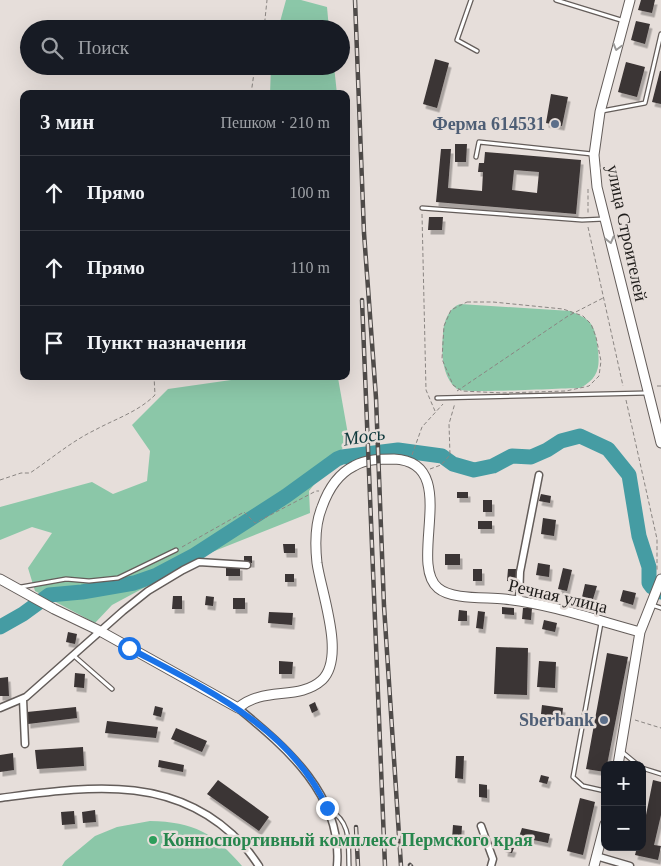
<!DOCTYPE html>
<html lang="ru">
<meta charset="utf-8">
<style>
:root{--surface:#171b24;--page:#20242c;--text:#f1f3f6;--muted:#9ea1a6;--line:#363941}
body{margin:0;font-family:"Times New Roman",serif;background:var(--page);color:var(--text)}
.controls{position:absolute;right:15px;bottom:15px;display:grid;overflow:hidden;border-radius:10px;box-shadow:0 5px 20px #0002}
.controls button{width:45px;height:45px;display:grid;place-items:center;padding:0;border:0;border-bottom:1px solid var(--line);background:var(--surface);color:var(--text);font:25px sans-serif}
.stop{position:absolute;width:15px;height:15px;margin:-11px;border:4px solid #1a73e8;border-radius:50%;background:#fff}
.stop.end{background:#1a73e8;border-color:#fff;box-shadow:0 1px 5px #0008}
.list{margin:0;padding:0;list-style:none}
h2{display:flex;justify-content:space-between;align-items:center;height:65px;margin:0;padding:0 20px;font-size:21px}
h2 small{font-size:16px;font-weight:400;color:var(--muted)}
.list li{display:grid;grid-template-columns:32px 1fr auto;gap:15px;align-items:center;box-sizing:border-box;height:75px;padding:0 20px;border-top:1px solid var(--line)}
.list b{display:block;font-size:19px;white-space:nowrap}
.list em{font-size:16px;font-style:normal;color:var(--muted)}
.icon{flex:none;width:28px;height:28px;fill:none;stroke:currentColor;stroke-width:2;stroke-linecap:round;stroke-linejoin:round}
.map{position:relative;flex:none;width:661px;height:866px;overflow:hidden}
.search{position:absolute;background:var(--surface);box-shadow:0 5px 20px #0002;left:20px;top:20px;width:330px;height:55px;display:flex;align-items:center;gap:12px;box-sizing:border-box;padding:0 18px;border-radius:28px;color:var(--muted);font-size:19px}
.panel{position:absolute;background:var(--surface);box-shadow:0 5px 20px #0002;left:20px;top:90px;width:330px;height:290px;border-radius:10px}
.map>svg:first-child{display:block}
.green{fill:#8bc7a8}
.lines{fill:none;stroke-linecap:round;stroke-linejoin:round}
.river{stroke:#459ca3;stroke-width:15}
.building{fill:#3b3434;fill-rule:evenodd;filter:url(#shadow)}
.lane-casing{stroke:#645d5a;stroke-width:5.5}
.street-casing{stroke:#645d5a;stroke-width:9}
.secondary-casing{stroke:#645d5a;stroke-width:11}
.path{stroke:#8a8582;stroke-width:1;stroke-dasharray:4 2.5;stroke-linecap:butt}
.lane{stroke:#fff;stroke-width:3}
.street{stroke:#fff;stroke-width:6}
.secondary{stroke:#fff;stroke-width:9}
.rail-casing{stroke:#4f4b49;stroke-width:4.5}
.rail{stroke:#e6deda;stroke-width:2.5;stroke-dasharray:8;stroke-linecap:butt}
.oneway{stroke:#9a9998}
.route{stroke:#1a73e8;stroke-width:6}
.service-dot{fill:#5c6f8a;stroke:#e6deda;stroke-width:2}
.leisure-dot{fill:#2e9e5b;stroke:#e6deda;stroke-width:2}
.labels{text-anchor:middle;dominant-baseline:central;stroke-width:5;stroke-linejoin:round;paint-order:stroke}
.service-label{font-size:18px;font-weight:bold;fill:#4e5e75;stroke:#e6deda;text-anchor:end}
.street-label{font-size:18px;fill:#1f1d1b;stroke:#e6deda}
.leisure-label{font-size:18px;font-weight:bold;fill:#27864d;stroke:#e6deda;text-anchor:start}
.water-label{font-size:19px;font-style:italic;fill:#0f393c;stroke:#e6deda}
</style>
<div class="map">
<svg width="661" height="866" viewBox="0 0 661 866">
<defs>
<filter id="shadow"><feDropShadow dx="2.5" dy="4.5" stdDeviation="0" flood-color="#0004"/></filter>
</defs>
<rect width="100%" height="100%" fill="#e6deda"/>
<path class="green" d="M286,0H301L327,7L329,29H278Z
M271,66H334L337,94H270Z
M460,304L571,311C578,315 586,317 591,324C595,329 596,337 597,343C600,364 601,377 580,388C564,388 464,394 457,389C442,378 441,352 443,335C443,324 448,308 460,304Z
M241,376H336L338,378L349,440L309,491L310,513L207,554L112,605L95,623L35,591L28,568L52,533L32,527L0,540V507L92,482L113,494L147,481L150,451L132,425L168,389L231,380Z
M150,821C194,822 214,833 242,866H62L65,861L95,836L117,827Z"/>
<g class="lines">
<path class="river" d="M0,627L23,614L49,595L82,592L134,583L157,575L193,556L286,496L337,459L342,457L398,450L442,456L453,464L474,470L493,466L512,456L531,457L547,450L561,441L580,436L608,449L629,475L639,536L649,567V583L652,587L661,592"/>
</g>
<path class="building" d="M641,0H655L652,13L638,10Z
M636,21L650,24L645,44L631,40Z
M435,59L449,63L437,108L423,104Z
M626,62L645,67L637,97L618,92Z
M660,71H661V104L652,102Z
M551,94L568,97L562,126L546,123Z
M455,144H467L466,162H455Z
M441,149H451L448,188L482,191L483,172H478L479,163H484L485,152L581,160L576,214L436,202ZM514,170L539,172L537,193L512,190Z
M429,217H443L442,230H428Z
M457,492H468V498H457Z
M541,494L551,496L550,503L539,501Z
M483,500H492V512H483Z
M543,518L556,520L554,536L541,534Z
M478,521H492V529H478Z
M283,544H295V553H284Z
M445,554H460V565H445Z
M244,556H252V563H244Z
M538,563L550,565L549,577L536,575Z
M226,566H240V576H226Z
M563,568L572,570L567,591L558,589Z
M473,569H482V581H473Z
M508,569H518L517,582L507,581Z
M285,574H294V582H285Z
M585,584L597,586L593,599L582,597Z
M623,590L636,593L633,605L620,601Z
M173,596H182V609H172Z
M206,596L214,597L213,606L205,605Z
M233,598H245V609H233Z
M502,607L514,608V615L502,614Z
M523,608H532L531,620L522,619Z
M459,610L467,611V621H458Z
M478,611L485,612L483,629L476,628Z
M269,612L293,613L292,625L268,623Z
M544,620L557,623L555,632L542,629Z
M68,632L77,634L75,644L66,642Z
M496,647L528,648L527,695L494,694Z
M607,653L628,657L607,765H605V772L586,769Z
M279,661L293,662L292,674H279Z
M539,661L556,662L555,688L537,687Z
M75,673L85,674L84,688L74,687Z
M8,677L9,696H0V678Z
M315,702L318,710L312,713L309,705Z
M542,705L563,708L562,717L541,714Z
M155,706L163,708L161,717L153,715Z
M76,707L77,718L28,724L27,712Z
M107,721L158,727L156,738L105,733Z
M176,728L207,741L202,752L171,739Z
M83,747L84,766L37,769L35,750Z
M13,753L14,770L0,772V755Z
M456,756H464L463,779L455,778Z
M159,760L184,765L183,772L158,767Z
M541,775L549,777L547,784L539,782Z
M218,780L269,817L259,831L207,794Z
M653,780L661,782V815L654,845L661,846L658,860L635,855L637,847H642V832L644,824L642,823L644,815H646Z
M479,784L487,785V798L479,797Z
M580,798L595,802L583,855L567,851Z
M95,810L96,822L83,823L82,812Z
M74,811L75,824L62,825L61,812Z
M453,825L462,826L461,840L452,839Z
M522,828L550,834L548,843L519,837Z
M506,846L514,848L512,853L505,852Z"/>
<g class="lines">
<defs>
<path id="lane" d="M471,0L457,40L477,51
M556,0L624,21
M602,111L645,103L661,34
M476,157L479,142L592,154
M422,208L582,220L604,219
M437,398L646,393
M21,587L66,579L89,581L118,578L176,550
M652,605L661,608
M601,623L573,777L583,786L605,791
M73,655L112,689
M621,751L638,765
M642,768L661,774
M329,809C352,823 348,843 349,866"/>
<path id="street" d="M519,600L520,572L539,475
M23,699L25,744
M0,708L26,697L123,611L148,591L183,570L199,562L247,565
M238,708C287,748 343,796 337,866
M0,798C87,787 176,772 243,845C249,851 254,859 259,866
M481,826L493,859L491,866
M596,856L630,866"/>
<path id="secondary" d="M630,0L600,112L594,155L597,187L661,443
M0,579L54,609L100,631L238,708C263,686 299,701 322,680C346,657 321,592 317,563C315,545 315,524 322,507C328,490 338,474 354,466C366,459 381,459 394,459C462,462 407,562 438,588C452,600 486,597 504,599C550,604 596,620 640,632
M618,765L640,632L661,579
M594,866L605,824"/>
</defs>
<use href="#lane" class="lane-casing"/>
<use href="#street" class="street-casing"/>
<use href="#secondary" class="secondary-casing"/>
<path class="path" d="M264,29L267,0
M251,94L254,73L258,66
M588,189V213
M422,214L426,390L435,411
M588,227L623,386
M467,302H493L563,309L583,316L591,324L596,337L601,361L599,376L589,386L566,391L503,393L462,391L453,385L442,359L444,326L451,310Z
M657,386H661
M457,391L568,316L603,298
M626,400L657,539V570
M412,455L422,427L443,404
M430,469L441,465L450,455L449,424L455,403
M0,480L21,473H30C51,459 72,441 95,430C115,419 138,412 155,395L154,376
M182,547L244,512L255,523L316,491H319
M635,720L661,728"/>
<use href="#lane" class="lane"/>
<use href="#street" class="street"/>
<use href="#secondary" class="secondary"/>
<defs>
<path id="rail" d="M355,0L364,233L376,398L384,606L401,866
M362,300L385,866
M356,827L358,866
M410,865L411,866"/>
</defs>
<use href="#rail" class="rail-casing"/>
<use href="#rail" class="rail"/>
</g>
<defs><path id="oneway-chevron" d="M-2-3.5L2.5 0L-2 3.5" fill="none" stroke-width="1.6" stroke-linecap="round" stroke-linejoin="round" transform="scale(1.25)"/></defs>
<g class="oneway">
<use href="#oneway-chevron" transform="translate(617 47) rotate(105)"/>
<use href="#oneway-chevron" transform="translate(610 240) rotate(76)"/>
</g>
<g class="lines">
<path class="route" d="M129,648C202,687 291,727 327,808"/>
</g>
<g class="service-dot">
<circle cx="555" cy="124" r="5"/>
<circle cx="604" cy="720" r="5"/>
</g>
<circle class="leisure-dot" cx="153" cy="840" r="5"/>
<g class="labels">
<g class="service-label">
<text x="545" y="124">Ферма 614531</text>
<text x="594" y="720">Sberbank</text>
</g>
<g class="street-label">
<text transform="translate(627 233) rotate(78)">улица Строителей</text>
<text transform="translate(558 596) rotate(13)">Речная улица</text>
</g>
<g class="leisure-label">
<text x="163" y="840">Конноспортивный комплекс Пермского края</text>
</g>
<g class="water-label">
<text transform="translate(364 436) rotate(-9)">Мось</text>
</g>
</g>
</svg>
<div class="controls">
<button>+</button>
<button>−</button>
</div>
<div class="stop" style="left:129px;top:648px"></div>
<div class="stop end" style="left:327px;top:808px"></div>
<div class="search"><svg class="icon" aria-label="search" viewBox="0 0 24 24"><circle cx="10" cy="10" r="6"/><path d="M15 15l6 6"/></svg>Поиск</div>
<section class="panel">
<h2>3 мин<small>Пешком · 210 m</small></h2>
<ul class="list">
<li><svg class="icon" aria-label="ahead" viewBox="0 0 24 24"><path d="M12 20V5M6 11l6-6 6 6"/></svg><div><b>Прямо</b></div><em>100 m</em></li>
<li><svg class="icon" aria-label="ahead" viewBox="0 0 24 24"><path d="M12 20V5M6 11l6-6 6 6"/></svg><div><b>Прямо</b></div><em>110 m</em></li>
<li><svg class="icon" aria-label="arrive" viewBox="0 0 24 24"><path d="M6 21V4h12l-3 4 3 4H6"/></svg><div><b>Пункт назначения</b></div></li>
</ul>
</section>
</div>
